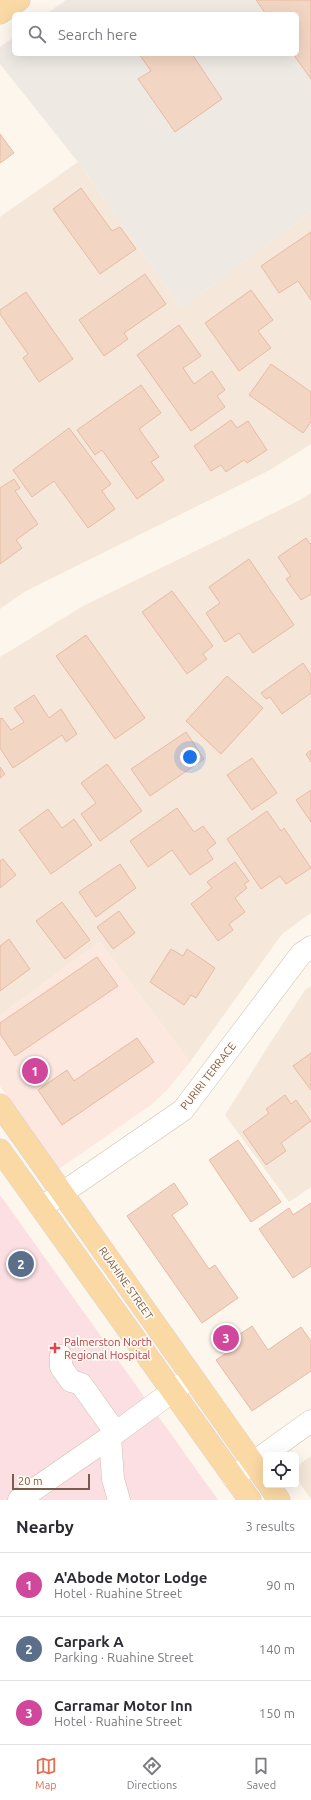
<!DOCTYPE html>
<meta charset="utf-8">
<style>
:root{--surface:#fff;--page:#f7f7f7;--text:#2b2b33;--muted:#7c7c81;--line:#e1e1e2;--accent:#e76f51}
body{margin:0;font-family:Ubuntu,sans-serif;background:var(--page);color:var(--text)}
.controls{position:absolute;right:12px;bottom:12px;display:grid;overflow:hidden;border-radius:6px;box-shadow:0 4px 16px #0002}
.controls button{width:36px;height:36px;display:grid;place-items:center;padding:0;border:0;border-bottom:1px solid var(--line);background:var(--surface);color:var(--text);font:20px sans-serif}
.scale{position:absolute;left:12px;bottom:10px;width:78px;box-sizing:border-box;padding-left:4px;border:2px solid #7a5c4d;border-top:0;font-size:11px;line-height:14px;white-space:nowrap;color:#7a5c4d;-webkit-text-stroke:3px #fffaf3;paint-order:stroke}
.you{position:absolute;left:190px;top:757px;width:14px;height:14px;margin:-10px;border:3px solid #fff;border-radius:50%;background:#1a73e8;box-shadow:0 0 0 6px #1a73e833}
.badge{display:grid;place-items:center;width:26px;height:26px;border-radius:50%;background:var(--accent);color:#fff;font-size:13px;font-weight:700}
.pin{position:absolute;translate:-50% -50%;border:2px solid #fff;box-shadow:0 1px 4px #0006}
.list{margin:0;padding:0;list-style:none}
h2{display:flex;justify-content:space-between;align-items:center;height:52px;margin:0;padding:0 16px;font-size:17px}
h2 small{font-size:13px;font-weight:400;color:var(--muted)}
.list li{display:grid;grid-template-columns:26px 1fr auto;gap:12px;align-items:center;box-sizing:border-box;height:64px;padding:0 16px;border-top:1px solid var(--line)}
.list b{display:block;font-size:15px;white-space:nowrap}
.list p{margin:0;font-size:13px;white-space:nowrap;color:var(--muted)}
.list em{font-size:13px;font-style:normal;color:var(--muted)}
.icon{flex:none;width:22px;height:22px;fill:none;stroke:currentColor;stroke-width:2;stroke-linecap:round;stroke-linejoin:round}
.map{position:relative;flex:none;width:311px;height:1500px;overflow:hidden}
.search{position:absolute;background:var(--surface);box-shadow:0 4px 16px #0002;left:12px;right:12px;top:12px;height:44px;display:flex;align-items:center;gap:10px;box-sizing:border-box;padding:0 14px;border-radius:6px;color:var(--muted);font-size:15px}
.sheet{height:244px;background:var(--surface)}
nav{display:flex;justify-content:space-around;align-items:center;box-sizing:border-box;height:56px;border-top:1px solid var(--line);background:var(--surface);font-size:11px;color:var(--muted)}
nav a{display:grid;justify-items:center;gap:2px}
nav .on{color:var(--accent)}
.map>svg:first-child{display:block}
.residential{fill:#f5e8da}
.commercial{fill:#fde8e0}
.industrial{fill:#efe9e4}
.medical{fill:#fbdfe3}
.building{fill:#f3d5c3;stroke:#e6bba3}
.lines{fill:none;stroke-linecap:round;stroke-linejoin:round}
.minor-casing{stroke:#d1beb0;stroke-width:23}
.major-casing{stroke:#dad1cd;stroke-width:23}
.minor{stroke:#fff;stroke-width:22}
.major{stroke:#fbd9a5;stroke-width:22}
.health-dot{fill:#e0444e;stroke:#fffaf3;stroke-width:1.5}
.labels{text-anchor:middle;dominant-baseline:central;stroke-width:3.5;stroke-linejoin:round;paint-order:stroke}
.street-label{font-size:11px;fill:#7a5c4d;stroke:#fffaf3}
.health-label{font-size:11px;fill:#be3a42;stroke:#fffaf3;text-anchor:start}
</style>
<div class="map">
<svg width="311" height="1500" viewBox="0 0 311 1500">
<rect width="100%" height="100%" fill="#fdf6ec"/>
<path class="residential" d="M78,162L181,308L311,212V444L270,470L26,591L0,609V217Z
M311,493V913L282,934L190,1062L100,942L0,1015V657L83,606L300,500Z
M311,986V1187L289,1202L225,1115L272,1040L305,990Z
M311,1456V1499L297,1479L296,1470L301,1463Z"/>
<path class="commercial" d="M100,942L190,1062L166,1091L151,1105L59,1169L0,1086V1015Z"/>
<path class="industrial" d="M66,0H311V212L181,308L78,162L0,64V47L14,37V54H297V14H46Z"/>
<path class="medical" d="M0,1195L218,1500H0Z"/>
<path class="building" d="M256,0H311V79L293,54H297V14H266Z
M139,54H192L222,99L175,132L138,79L151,71Z
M0,134L14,153L0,163Z
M81,188L112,231L120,227L136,249L100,274L53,209Z
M311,232V300L298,281L279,293L261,266Z
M145,274L166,304L124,333L128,339L104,356L79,320Z
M251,290L273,320L258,331L271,348L239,371L205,323Z
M26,292L73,359L39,382L23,358L28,354L0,314V310Z
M179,325L201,356L183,368L194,384L212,371L225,390L217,396L225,407L191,431L137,355Z
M271,364L311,392V422L303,433L249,395Z
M141,385L161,413L139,429L159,457L151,462L164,480L137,499L102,450L95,455L77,430Z
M231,420L237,428L248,421L267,450L247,463L244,460L226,472L221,465L211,471L194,446Z
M69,428L111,484L102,491L115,509L88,528L54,481L32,497L13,470Z
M14,479L20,488L15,491L38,524L16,540L22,548L0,564V488Z
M306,538L310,544L311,543V594L301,600L286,579L291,576L278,557Z
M249,559L294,625L253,653L239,633L225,642L206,613L220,603L209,587Z
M172,591L213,646L203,654L207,659L187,674L142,612Z
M86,635L145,718L115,739L56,656Z
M303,663L311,675V693L282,714L270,697L266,699L261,693Z
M227,676L263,708L221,754L186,721Z
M34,695L49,718L61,709L77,734L66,742L62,735L13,768L0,748V719L2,718L11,730L24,722L14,708Z
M186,732L204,759L150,796L131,769Z
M311,750V762L306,754Z
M252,758L277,793L252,810L227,775Z
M107,764L142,811L100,841L81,814L96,803L81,783Z
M0,767L5,774L0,778Z
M311,790V822L296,800Z
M177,808L194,832L203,826L216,843L207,850L213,859L190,875L172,850L148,867L130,841Z
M48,809L62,828L74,819L92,845L51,874L19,830Z
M267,811L281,831L284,828L311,868L286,884L280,876L261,889L227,839Z
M3,859L16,875L0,888V861Z
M235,862L249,881L244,884L247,888L235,898L245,912L229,924L233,930L218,941L191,904L212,888L207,882Z
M120,864L136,888L96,917L79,892Z
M62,902L90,940L65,959L36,921Z
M119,911L135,933L113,949L97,927Z
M9,939L30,969L0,991V946Z
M171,949L183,956L187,949L215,968L196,998L191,995L184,1005L150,982Z
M97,957L118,986L15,1056L0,1034V1023Z
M137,1038L154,1062L62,1125L38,1090L67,1070L74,1081Z
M311,1053V1090L293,1066Z
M285,1095L291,1104L296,1100L311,1121L281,1143L286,1151L266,1165L243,1132L269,1113L266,1109Z
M238,1140L281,1202L251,1222L209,1160Z
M174,1183L188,1204L172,1215L209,1269L215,1265L238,1298L202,1323L127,1216Z
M311,1203V1266L293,1278L259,1229L289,1208L293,1215Z
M252,1326L268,1350L301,1327L311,1341V1371L252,1411L216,1360L231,1350L227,1343Z"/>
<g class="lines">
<defs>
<path id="minor" d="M42,1207L183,1110L301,954L311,947
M61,1356V1367L71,1381L81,1384L116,1433
M110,1437L113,1479L119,1500
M233,1477L311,1421
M19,1500L110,1437L192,1377"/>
<path id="major" d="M0,13L19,0
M0,1105L266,1481
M0,1150L250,1500
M269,1485L279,1500"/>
</defs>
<use href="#minor" class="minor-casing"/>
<use href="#major" class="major-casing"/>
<use href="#minor" class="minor"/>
<use href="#major" class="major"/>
</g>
<path class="health-dot" d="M53 1342h4v4h4v4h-4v4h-4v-4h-4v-4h4z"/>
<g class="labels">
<g class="street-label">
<text transform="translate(208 1076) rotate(-52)">PURIRI TERRACE</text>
<text transform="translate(126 1283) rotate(55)">RUAHINE STREET</text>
</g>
<g class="health-label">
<text x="64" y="1342">Palmerston North<tspan x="64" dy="13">Regional Hospital</tspan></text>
</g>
</g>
</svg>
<div class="controls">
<button><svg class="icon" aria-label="locate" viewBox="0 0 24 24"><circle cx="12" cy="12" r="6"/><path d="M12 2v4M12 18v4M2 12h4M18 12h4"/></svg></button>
</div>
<div class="scale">20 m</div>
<div class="you"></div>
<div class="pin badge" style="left:35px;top:1071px;background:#d1479c">1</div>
<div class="pin badge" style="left:21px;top:1264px;background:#5c6f8a">2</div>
<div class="pin badge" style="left:226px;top:1338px;background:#d1479c">3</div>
<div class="search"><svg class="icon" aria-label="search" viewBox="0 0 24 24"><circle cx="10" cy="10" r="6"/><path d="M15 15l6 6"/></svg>Search here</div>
</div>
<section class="sheet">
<h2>Nearby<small>3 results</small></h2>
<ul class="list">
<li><span class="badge" style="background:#d1479c">1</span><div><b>A'Abode Motor Lodge</b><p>Hotel · Ruahine Street</p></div><em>90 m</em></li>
<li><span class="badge" style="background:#5c6f8a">2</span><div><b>Carpark A</b><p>Parking · Ruahine Street</p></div><em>140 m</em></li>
<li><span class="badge" style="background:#d1479c">3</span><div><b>Carramar Motor Inn</b><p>Hotel · Ruahine Street</p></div><em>150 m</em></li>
</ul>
</section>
<nav>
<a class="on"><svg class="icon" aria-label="map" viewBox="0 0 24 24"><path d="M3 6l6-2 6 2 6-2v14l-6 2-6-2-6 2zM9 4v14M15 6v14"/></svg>Map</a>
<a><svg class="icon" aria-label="directions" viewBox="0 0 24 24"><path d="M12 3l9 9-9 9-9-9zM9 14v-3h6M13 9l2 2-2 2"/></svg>Directions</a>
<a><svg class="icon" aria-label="saved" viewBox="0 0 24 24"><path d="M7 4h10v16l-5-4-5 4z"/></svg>Saved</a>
</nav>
